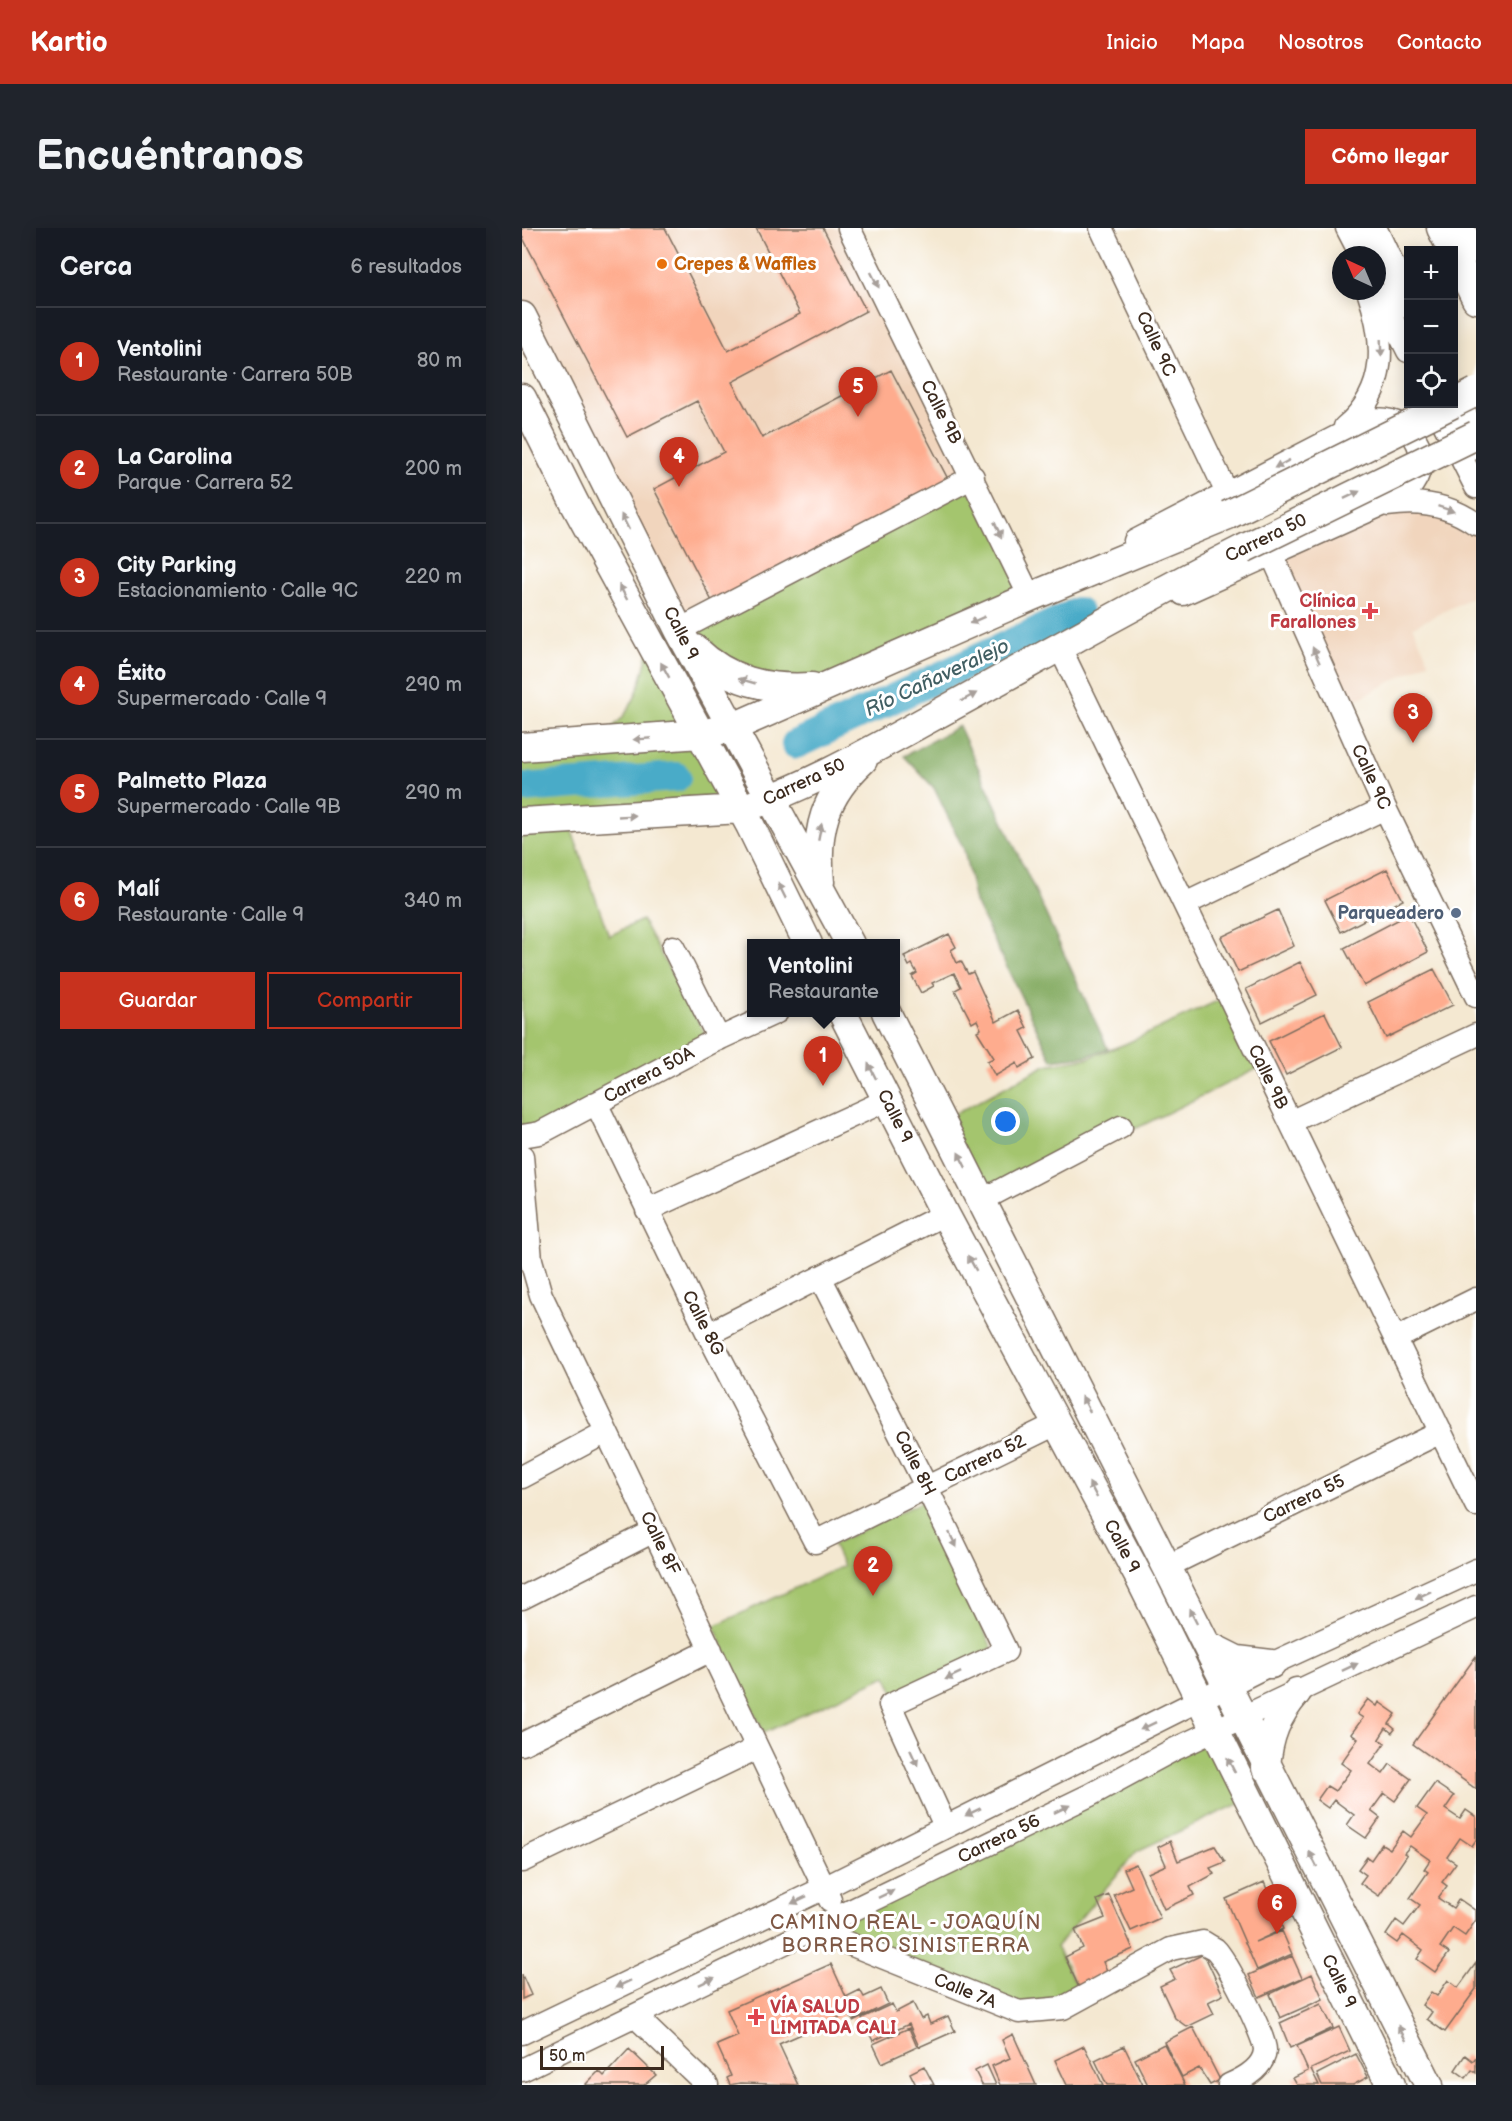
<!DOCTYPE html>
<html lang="es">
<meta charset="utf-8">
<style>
:root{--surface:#171b24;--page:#20242c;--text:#f1f3f6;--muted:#9ea1a6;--line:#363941;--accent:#c8321e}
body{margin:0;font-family:"Balsamiq Sans",sans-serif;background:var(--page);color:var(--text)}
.controls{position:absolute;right:18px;top:18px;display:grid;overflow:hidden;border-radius:0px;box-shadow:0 3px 15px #0003}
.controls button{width:54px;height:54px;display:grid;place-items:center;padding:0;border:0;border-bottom:2px solid var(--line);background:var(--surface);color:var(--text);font:30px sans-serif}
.compass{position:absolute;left:810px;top:18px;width:54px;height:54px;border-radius:50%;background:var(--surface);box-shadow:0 3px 15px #0003;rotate:316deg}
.scale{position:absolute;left:18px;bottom:15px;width:124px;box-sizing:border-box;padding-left:6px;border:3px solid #3b2a1e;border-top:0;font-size:16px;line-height:21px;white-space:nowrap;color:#3b2a1e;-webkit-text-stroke:4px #fff;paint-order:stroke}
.you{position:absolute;left:484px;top:894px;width:21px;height:21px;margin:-15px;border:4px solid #fff;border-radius:50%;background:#1a73e8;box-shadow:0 0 0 9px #1a73e833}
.badge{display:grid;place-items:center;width:39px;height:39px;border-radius:50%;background:var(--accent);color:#fff;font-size:20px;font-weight:700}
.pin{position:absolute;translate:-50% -50px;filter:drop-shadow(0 2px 3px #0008)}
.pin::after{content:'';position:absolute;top:32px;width:21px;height:18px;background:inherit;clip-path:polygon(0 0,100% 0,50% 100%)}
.popup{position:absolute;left:225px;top:711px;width:153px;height:78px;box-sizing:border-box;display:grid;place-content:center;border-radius:0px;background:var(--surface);filter:drop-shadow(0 2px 4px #0005);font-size:20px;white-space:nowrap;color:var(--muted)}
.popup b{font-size:22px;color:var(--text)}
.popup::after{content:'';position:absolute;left:50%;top:100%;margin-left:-12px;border:12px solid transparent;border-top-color:var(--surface)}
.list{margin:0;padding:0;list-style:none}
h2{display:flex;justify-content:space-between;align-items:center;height:78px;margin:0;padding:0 24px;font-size:26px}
h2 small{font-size:20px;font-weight:400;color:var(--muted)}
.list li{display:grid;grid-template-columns:39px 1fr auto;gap:18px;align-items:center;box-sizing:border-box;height:108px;padding:0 24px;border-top:2px solid var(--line)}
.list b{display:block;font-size:22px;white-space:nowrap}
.list p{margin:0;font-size:20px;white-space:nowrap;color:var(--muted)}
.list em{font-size:20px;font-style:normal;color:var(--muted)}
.actions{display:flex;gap:12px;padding:18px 24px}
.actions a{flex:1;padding:14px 0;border:2px solid var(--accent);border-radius:0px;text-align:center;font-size:21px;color:var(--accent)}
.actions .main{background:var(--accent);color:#fff}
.icon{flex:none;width:33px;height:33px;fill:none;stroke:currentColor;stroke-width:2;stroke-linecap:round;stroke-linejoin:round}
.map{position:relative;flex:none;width:954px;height:1857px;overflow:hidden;border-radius:0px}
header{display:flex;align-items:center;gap:36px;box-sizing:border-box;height:84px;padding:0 30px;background:var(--accent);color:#fff}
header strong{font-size:28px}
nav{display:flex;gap:33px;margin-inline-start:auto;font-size:21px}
.intro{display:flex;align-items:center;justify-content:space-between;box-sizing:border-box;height:144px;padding:0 36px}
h1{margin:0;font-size:42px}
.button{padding:15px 27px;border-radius:0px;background:var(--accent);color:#fff;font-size:21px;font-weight:700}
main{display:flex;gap:36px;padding:0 36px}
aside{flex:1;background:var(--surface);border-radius:0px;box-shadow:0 3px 15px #0003}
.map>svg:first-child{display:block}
.built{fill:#f1d5bd}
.green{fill:#a4c56e;stroke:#707846;stroke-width:1.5}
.forest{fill:#83aa61;stroke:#5f6a40;stroke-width:1.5}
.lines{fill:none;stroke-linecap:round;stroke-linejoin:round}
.river{stroke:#49abc8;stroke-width:30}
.building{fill:#feac8e}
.minor-casing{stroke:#7c6c5d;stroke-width:25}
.major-casing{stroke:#7c6c5d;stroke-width:31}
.minor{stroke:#fff;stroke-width:22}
.major{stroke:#fff;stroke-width:28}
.major-bridge-casing{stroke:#7c6c5d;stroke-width:31;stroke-linecap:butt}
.major-bridge{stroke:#fff;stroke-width:28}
.oneway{fill:#a79f9a}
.food-dot{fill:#e8710a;stroke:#fff;stroke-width:2}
.health-dot{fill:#e0444e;stroke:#fff;stroke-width:2}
.service-dot{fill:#5c6f8a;stroke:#fff;stroke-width:2}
.labels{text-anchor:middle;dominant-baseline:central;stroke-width:6;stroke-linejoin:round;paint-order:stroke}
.food-label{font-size:18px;font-weight:bold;fill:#c56008;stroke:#fff;text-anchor:start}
.street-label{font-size:18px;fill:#3b2a1e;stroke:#fff}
.health-label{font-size:18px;font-weight:bold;fill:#be3a42;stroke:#fff;text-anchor:end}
.service-label{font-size:18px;font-weight:bold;fill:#4e5e75;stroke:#fff;text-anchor:end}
.water-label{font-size:20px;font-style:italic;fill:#415e62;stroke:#fff}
.neighbourhood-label{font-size:20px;letter-spacing:1.5px;fill:#7f5845;stroke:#fff}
</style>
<header>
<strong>Kartio</strong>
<nav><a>Inicio</a><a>Mapa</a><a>Nosotros</a><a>Contacto</a></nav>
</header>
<div class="intro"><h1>Encuéntranos</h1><a class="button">Cómo llegar</a></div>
<main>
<aside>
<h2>Cerca<small>6 resultados</small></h2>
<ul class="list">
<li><span class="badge">1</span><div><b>Ventolini</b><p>Restaurante · Carrera 50B</p></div><em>80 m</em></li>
<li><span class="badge">2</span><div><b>La Carolina</b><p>Parque · Carrera 52</p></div><em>200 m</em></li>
<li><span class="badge">3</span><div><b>City Parking</b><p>Estacionamiento · Calle 9C</p></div><em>220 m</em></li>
<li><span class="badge">4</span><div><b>Éxito</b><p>Supermercado · Calle 9</p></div><em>290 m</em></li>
<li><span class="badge">5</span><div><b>Palmetto Plaza</b><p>Supermercado · Calle 9B</p></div><em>290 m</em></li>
<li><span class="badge">6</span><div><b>Malí</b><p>Restaurante · Calle 9</p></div><em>340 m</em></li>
</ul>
<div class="actions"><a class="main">Guardar</a><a>Compartir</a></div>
</aside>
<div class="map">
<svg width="954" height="1857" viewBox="0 0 954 1857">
<rect width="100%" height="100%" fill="#fff"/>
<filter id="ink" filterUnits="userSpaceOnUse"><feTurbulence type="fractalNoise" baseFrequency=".0167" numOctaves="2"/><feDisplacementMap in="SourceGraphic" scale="12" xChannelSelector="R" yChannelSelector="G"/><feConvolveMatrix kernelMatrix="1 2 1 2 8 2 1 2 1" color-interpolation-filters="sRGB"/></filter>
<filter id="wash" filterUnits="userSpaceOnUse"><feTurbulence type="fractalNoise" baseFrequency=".008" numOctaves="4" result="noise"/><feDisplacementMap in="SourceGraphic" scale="24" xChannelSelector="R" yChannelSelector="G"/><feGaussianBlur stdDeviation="1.35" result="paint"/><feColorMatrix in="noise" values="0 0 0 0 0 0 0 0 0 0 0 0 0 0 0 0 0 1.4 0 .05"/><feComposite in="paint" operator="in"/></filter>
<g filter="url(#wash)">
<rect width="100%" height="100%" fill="#f4e8d1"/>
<path class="built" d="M0,0H327L451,249L157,402L0,88Z
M863,278L954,296V367L891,399L907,434L817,481L750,327Z"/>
<path class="green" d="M451,249L508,369L276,460L172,420L175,393Z
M128,415L219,581L46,592L87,708L120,692L188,815L0,908V519C19,517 58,516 74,509C113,493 120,451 128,415Z
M706,768L741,838L615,900L598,899L460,972L420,893L524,837L566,830L603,816Z
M402,1273L470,1420L373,1466L364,1448L242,1505L192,1398L321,1338L311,1316Z
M692,1502L727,1571L615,1623L534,1719L562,1770L497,1784L307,1708L330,1683Z"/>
<path class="forest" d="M437,498L586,821L564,828L530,832L453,674L442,622L412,560L382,528Z"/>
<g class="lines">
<path class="river" d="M274,516L556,384
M0,560L154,549"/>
</g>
<g id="blocks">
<path class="building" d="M0,0H143L206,123L278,86L234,0H301L344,83L210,154L240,210L369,142L427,253L192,377L132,261L202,224L175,173L105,209L0,8Z
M865,641L881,672L819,704L803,672Z
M756,682L772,718L716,744L699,709Z
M887,686L906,724L842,758L822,720Z
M427,706L434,719L429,722L435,735L439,733L446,746L451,744L474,794L496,782L505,800L499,803L513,831L497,840L495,835L473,848L465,833L472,830L455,803L459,801L455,792L450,795L433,762L439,759L432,745L410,755L412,758L399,765L390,748L395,745L390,736L387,738L382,728Z
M778,734L795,767L740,794L724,761Z
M912,741L931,777L864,810L846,774Z
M803,785L820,819L764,847L747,813Z
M954,1428V1561L891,1516Z
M846,1471L855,1478L857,1474L874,1486L867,1496L873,1501L870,1505L864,1500L857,1511L863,1515L848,1536L861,1546L868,1536L889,1551L873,1573L862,1565L849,1583L858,1590L844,1610L825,1597L832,1587L812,1572L806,1580L795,1572L805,1558L813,1563L829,1542L819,1535L836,1511L829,1506L841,1490L835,1486Z
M913,1555L932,1568L923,1581L938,1591L944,1582L954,1589V1612L950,1618L938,1610L925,1629L934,1635L920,1654L925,1658L916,1670L931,1680L937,1671L954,1683V1692L943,1708L931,1700L918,1719L927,1725L913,1744L895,1731L901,1722L881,1707L875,1715L864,1707L874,1692L882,1698L898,1677L888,1670L906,1644L902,1641L908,1632L888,1618L882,1625L885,1627L857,1668L838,1655L844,1647L836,1641L845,1629L849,1632L860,1616L868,1621L881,1603L889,1609L905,1587L895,1580Z
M648,1613L656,1633L693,1618L703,1634L688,1640L692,1646L668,1659L672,1667L642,1681L626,1645L644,1637L636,1619Z
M614,1636L638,1690L609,1703L592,1667L610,1659L602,1641Z
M742,1654L761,1701L733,1714L760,1703L770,1726L735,1742L704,1671Z
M587,1667L611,1721L581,1734L588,1751L559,1764L543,1729L561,1720L553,1702L583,1690L575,1672Z
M682,1726L701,1767L686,1774L692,1786L665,1799L653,1790L638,1758L653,1751L648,1742Z
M770,1728L780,1750L737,1769L727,1747Z
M954,1735V1761L923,1804L905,1791L910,1784L900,1777L909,1764L915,1768L926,1752L936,1760Z
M309,1736L324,1769L338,1762L342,1769L359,1761L366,1776L331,1793L327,1785L257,1816L276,1857L218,1855L208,1857L205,1850L209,1848L195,1817L216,1808L205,1782Z
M790,1746L801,1771L758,1790L748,1766Z
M0,1747L9,1767L0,1771Z
M391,1775L399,1791L405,1788L408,1796L426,1788L433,1803L397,1819L387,1796L351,1813L340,1790L370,1776L374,1784Z
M799,1776L811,1800L768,1820L758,1795Z
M671,1799L698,1852L688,1857L677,1840L660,1849L642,1814Z
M817,1799L828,1823L789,1841L797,1857H775L771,1850L786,1843L775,1818Z
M387,1800L395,1819L360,1835L351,1816Z
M491,1806L514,1857H478L470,1838L488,1830L480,1812Z
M642,1816L663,1857H626L613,1831Z
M562,1818L581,1857H545L533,1832Z
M602,1818L621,1857H585L573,1832Z
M107,1821L134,1847L122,1857H63L77,1843L82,1848Z
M834,1826L846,1849L831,1857H800L795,1846Z
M943,1827L951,1833L954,1829V1845L950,1842L944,1850L933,1842Z
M465,1837L474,1857H460L453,1843Z
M402,1838L412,1857H394L388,1845Z"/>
</g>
</g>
<g filter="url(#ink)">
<use href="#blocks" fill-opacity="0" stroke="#7c6c5d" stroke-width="1.5"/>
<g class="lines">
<defs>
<path id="minor" d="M327,0L508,369L523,361
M579,0L705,265
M825,0L839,27
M941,0L954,24
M858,67L886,123
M912,176L954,259
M823,199C867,162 863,112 846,63
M866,277C898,272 928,277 954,296
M613,313L847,192C896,185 918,238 879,268L661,366
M750,327L863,580L954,768
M157,402L451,249
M554,413L538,420L954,1277
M663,676L863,580
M151,719L197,811
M74,875L186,1106L293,1314L536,1195
M768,894L954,807
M0,908L18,905L188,815L255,784
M0,928L9,1032L19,1067L308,1672
M460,972L599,899
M125,982L365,872
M298,1049L405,1260L484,1423L368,1477L423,1598
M186,1106L423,986
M873,1111L954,1071
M0,1249L84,1204
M646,1338L919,1204
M0,1370L132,1303
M0,1516L189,1422
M0,1633L235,1520
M293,1702L497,1784L541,1780L649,1721L681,1714C684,1716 689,1719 693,1721C704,1731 743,1808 743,1822C742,1840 721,1851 707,1857
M113,1788L185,1857
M0,1805L302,1660L749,1436L954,1342
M0,1842L568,1567L651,1522L954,1379"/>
<path id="major" d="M850,0L886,76
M919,0L930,22
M932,26L954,71
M0,88L157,402L328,716
M932,169L954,216
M0,170L53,276L228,597L286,716
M173,421C206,453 244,462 290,459
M0,519L178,506L209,500L508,369L706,287
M0,594L219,581C286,559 350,522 412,488C515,432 616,374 721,321
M298,654C293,602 302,568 341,532
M320,784L423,986L618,1351L869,1857
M364,784L907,1857
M685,1417L715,1432L749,1436
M744,1540C746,1509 755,1487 775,1464"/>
</defs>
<use href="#minor" class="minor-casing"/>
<use href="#major" class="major-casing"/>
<use href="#minor" class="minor"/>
<use href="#major" class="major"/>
<defs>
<path id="major-bridge" d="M932,175L954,164
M706,287L930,176
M721,321L954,207"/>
</defs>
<use href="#major-bridge" class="major-bridge-casing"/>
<use href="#major-bridge" class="major-bridge"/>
</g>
<defs><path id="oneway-solid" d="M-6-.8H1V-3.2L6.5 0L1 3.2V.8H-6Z" transform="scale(1.5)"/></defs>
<g class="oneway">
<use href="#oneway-solid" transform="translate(353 52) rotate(63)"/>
<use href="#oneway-solid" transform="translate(859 120) rotate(88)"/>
<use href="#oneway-solid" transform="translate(760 236) rotate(152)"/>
<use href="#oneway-solid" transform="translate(830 267) rotate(-26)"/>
<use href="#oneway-solid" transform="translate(924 281) rotate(19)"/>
<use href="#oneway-solid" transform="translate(103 294) rotate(-117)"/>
<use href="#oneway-solid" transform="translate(476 302) rotate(65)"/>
<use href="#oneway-solid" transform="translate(101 364) rotate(-118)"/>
<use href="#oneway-solid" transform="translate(455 392) rotate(156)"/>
<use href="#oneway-solid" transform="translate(794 427) rotate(-114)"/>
<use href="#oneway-solid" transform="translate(143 442) rotate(-119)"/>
<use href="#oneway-solid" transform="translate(225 453) rotate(-164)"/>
<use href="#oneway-solid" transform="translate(447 469) rotate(-28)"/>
<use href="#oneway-solid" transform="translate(120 511) rotate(175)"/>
<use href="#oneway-solid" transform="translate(105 588) rotate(-3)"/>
<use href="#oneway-solid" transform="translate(298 604) rotate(-79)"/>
<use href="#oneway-solid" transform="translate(260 663) rotate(-116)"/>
<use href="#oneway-solid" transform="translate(350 843) rotate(-117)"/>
<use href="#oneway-solid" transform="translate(440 932) rotate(-117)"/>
<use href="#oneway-solid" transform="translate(450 1035) rotate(-119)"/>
<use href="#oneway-solid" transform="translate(564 1176) rotate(-117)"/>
<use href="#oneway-solid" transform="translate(571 1262) rotate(-118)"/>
<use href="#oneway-solid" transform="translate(431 1312) rotate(64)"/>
<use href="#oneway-solid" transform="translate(901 1367) rotate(155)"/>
<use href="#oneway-solid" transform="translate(671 1388) rotate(-117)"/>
<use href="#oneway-solid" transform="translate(828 1439) rotate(-25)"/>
<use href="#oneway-solid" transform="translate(431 1448) rotate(155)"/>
<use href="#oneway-solid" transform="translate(626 1498) rotate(154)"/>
<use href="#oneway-solid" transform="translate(392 1530) rotate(65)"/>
<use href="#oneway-solid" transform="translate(709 1537) rotate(-118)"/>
<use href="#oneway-solid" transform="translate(540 1581) rotate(-26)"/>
<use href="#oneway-solid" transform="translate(451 1584) rotate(154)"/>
<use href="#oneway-solid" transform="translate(791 1631) rotate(-117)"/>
<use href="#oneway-solid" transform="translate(364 1666) rotate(-26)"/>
<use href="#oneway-solid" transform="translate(277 1672) rotate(154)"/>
<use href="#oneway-solid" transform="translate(185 1753) rotate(-25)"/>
<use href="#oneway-solid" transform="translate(101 1756) rotate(154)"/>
<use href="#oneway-solid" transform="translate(880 1805) rotate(-117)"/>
</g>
</g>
<circle class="food-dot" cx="140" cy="36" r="6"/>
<g class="health-dot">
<path d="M845 374h6v6h6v6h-6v6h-6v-6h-6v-6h6z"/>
<path d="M231 1780h6v6h6v6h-6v6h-6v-6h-6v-6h6z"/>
</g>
<circle class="service-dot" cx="934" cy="685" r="6"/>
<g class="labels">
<g class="food-label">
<text x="152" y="36">Crepes &amp; Waffles</text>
</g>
<g class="street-label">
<text transform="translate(634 116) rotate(65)">Calle 9C</text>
<text transform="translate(419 184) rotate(63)">Calle 9B</text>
<text transform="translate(744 310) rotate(-26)">Carrera 50</text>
<text transform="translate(159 405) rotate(63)">Calle 9</text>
<text transform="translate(849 549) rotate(65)">Calle 9C</text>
<text transform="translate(282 554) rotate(-25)">Carrera 50</text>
<text transform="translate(127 847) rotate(-28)">Carrera 50A</text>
<text transform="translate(746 849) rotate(64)">Calle 9B</text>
<text transform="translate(373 888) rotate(63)">Calle 9</text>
<text transform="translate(181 1095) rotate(63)">Calle 8G</text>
<text transform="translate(463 1231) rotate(-26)">Carrera 52</text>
<text transform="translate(393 1235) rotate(63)">Calle 8H</text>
<text transform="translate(782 1271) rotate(-26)">Carrera 55</text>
<text transform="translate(138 1315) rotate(64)">Calle 8F</text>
<text transform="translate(600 1318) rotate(62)">Calle 9</text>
<text transform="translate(477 1611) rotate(-26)">Carrera 56</text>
<text transform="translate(817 1753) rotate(64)">Calle 9</text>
<text transform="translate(443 1763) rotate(22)">Calle 7A</text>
</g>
<g class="health-label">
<text x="834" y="373">Clínica<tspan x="834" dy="21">Farallones</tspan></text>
<text x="248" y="1779" text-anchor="start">VÍA SALUD<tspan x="248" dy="21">LIMITADA CALI</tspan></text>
</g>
<g class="service-label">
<text x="922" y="685">Parqueadero</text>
</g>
<g class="water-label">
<text transform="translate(415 450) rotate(-25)">Río Cañaveralejo</text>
</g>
<g class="neighbourhood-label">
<text x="384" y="1695">CAMINO REAL - JOAQUÍN<tspan x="384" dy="23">BORRERO SINISTERRA</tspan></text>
</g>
</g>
</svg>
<div class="controls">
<button>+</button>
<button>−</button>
<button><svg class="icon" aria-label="locate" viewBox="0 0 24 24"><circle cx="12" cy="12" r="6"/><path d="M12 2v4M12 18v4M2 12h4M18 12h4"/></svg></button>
</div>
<svg class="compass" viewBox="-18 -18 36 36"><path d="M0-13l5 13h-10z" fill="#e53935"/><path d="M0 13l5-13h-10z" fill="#9ea1a6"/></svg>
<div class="scale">50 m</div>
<div class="you"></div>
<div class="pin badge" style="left:301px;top:858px">1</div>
<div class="popup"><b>Ventolini</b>Restaurante</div>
<div class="pin badge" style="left:351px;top:1368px">2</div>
<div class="pin badge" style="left:891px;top:515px">3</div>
<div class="pin badge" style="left:157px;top:259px">4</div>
<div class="pin badge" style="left:336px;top:189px">5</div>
<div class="pin badge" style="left:755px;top:1706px">6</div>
</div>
</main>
